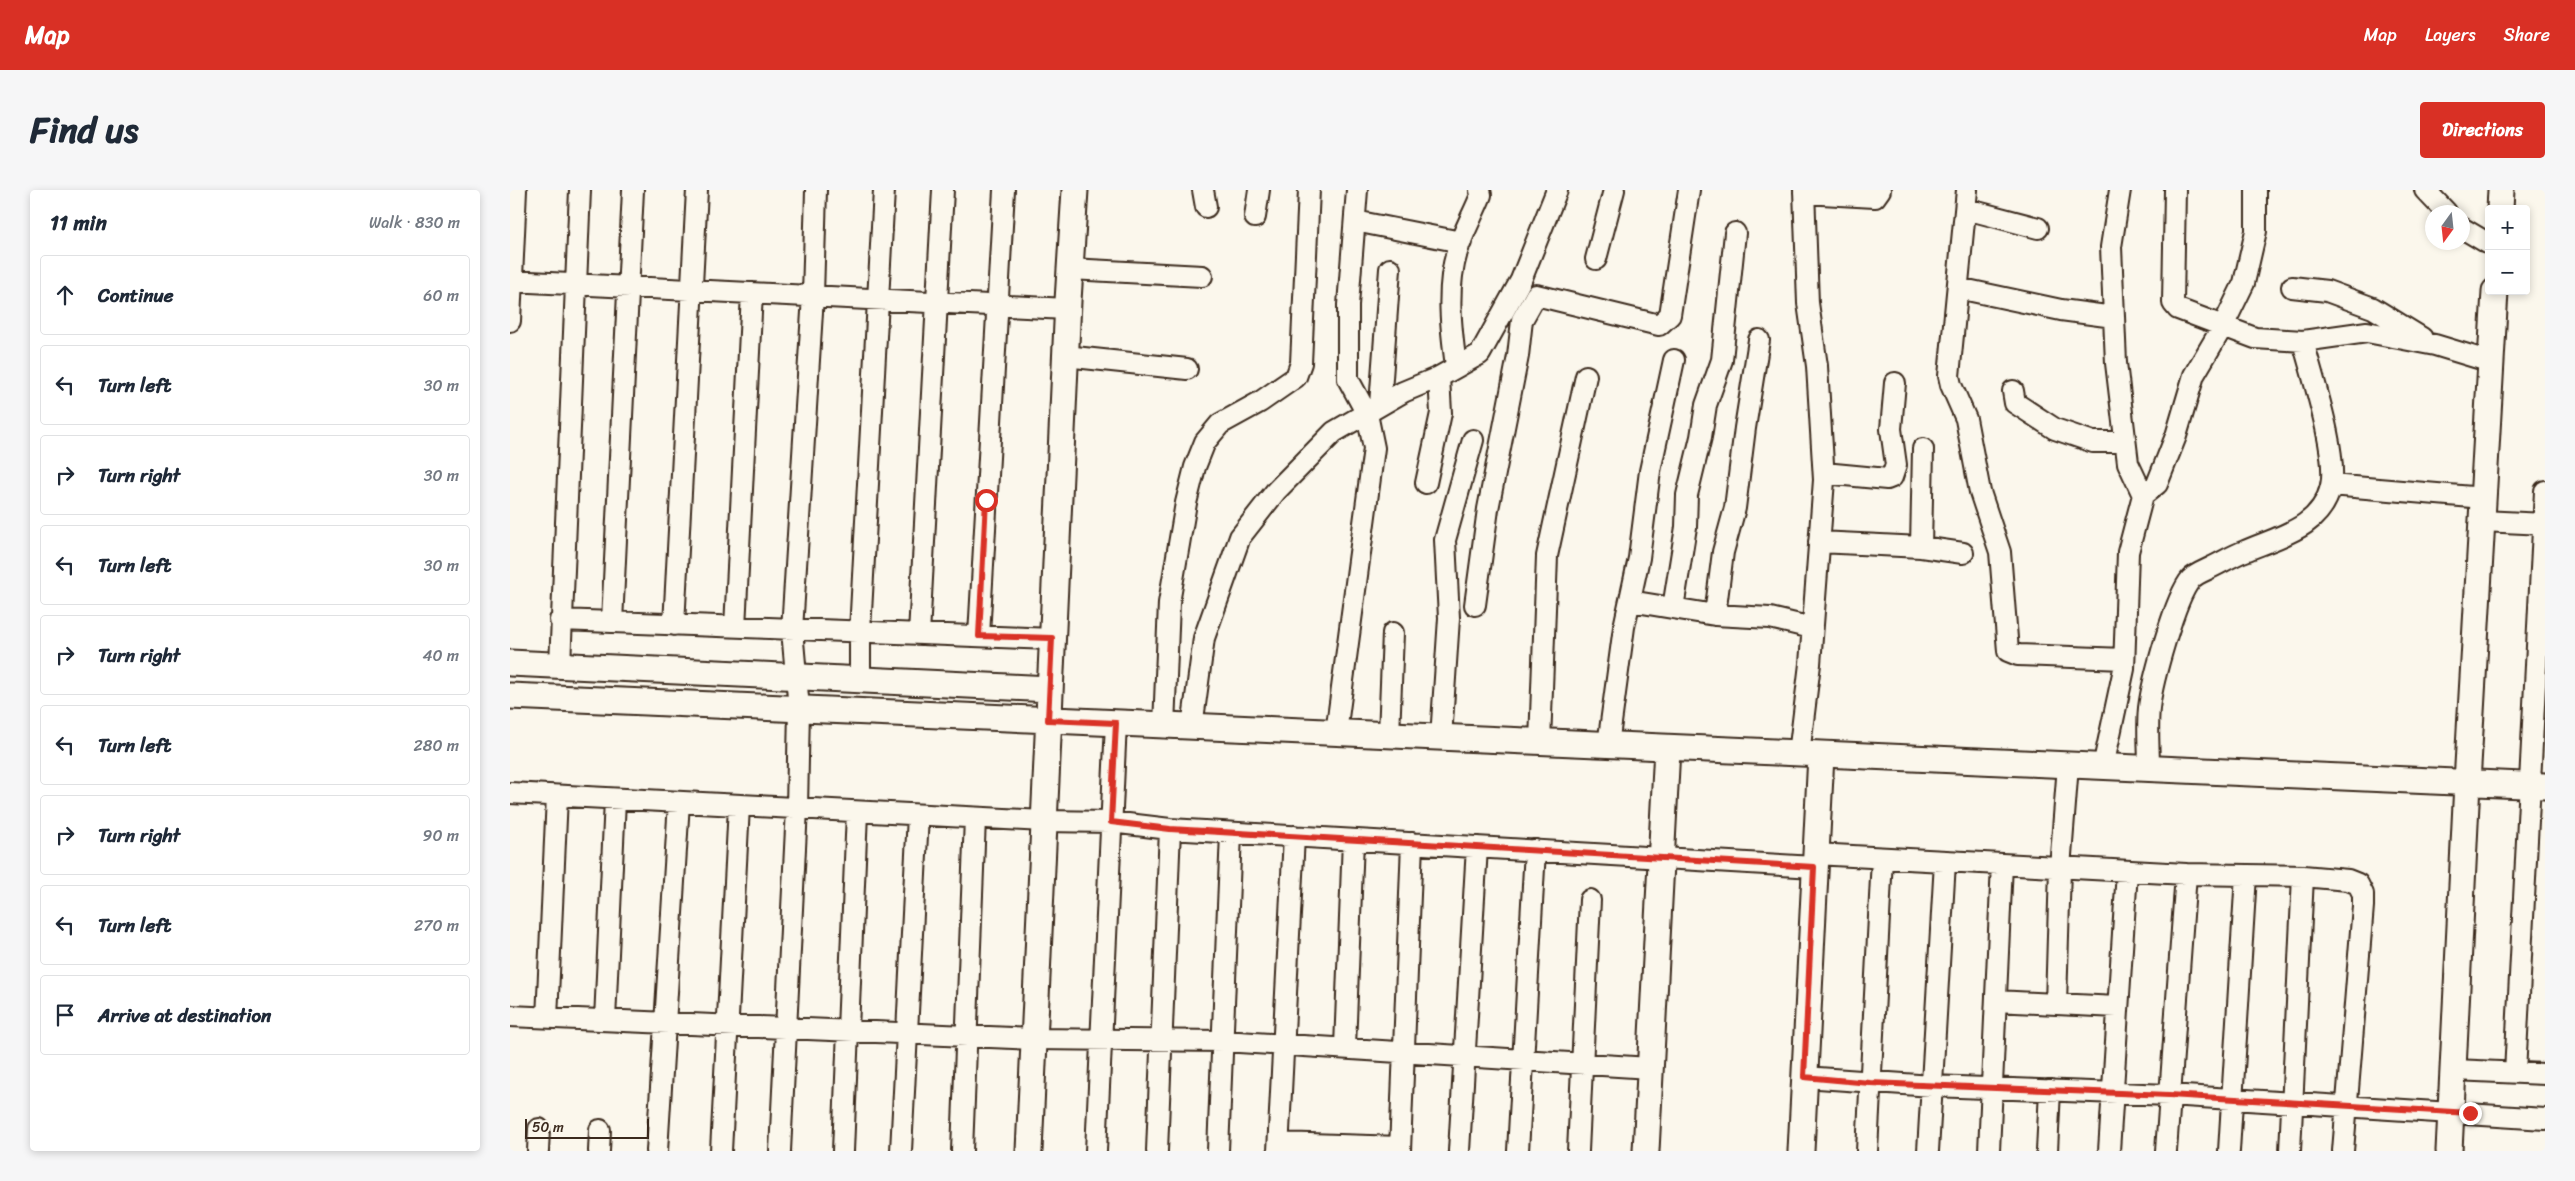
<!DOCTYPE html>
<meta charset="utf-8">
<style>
:root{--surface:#fff;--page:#f6f6f7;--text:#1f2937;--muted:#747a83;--line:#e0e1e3;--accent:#d93025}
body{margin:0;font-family:Sriracha,sans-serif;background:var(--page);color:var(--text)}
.controls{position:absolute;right:15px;top:15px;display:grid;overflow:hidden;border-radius:5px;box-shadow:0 2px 8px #0003}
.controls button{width:45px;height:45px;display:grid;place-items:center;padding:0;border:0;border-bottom:1px solid var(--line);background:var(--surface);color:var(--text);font:25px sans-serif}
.compass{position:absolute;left:1915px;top:15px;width:45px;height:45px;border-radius:50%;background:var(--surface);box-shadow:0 2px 8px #0003;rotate:195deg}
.scale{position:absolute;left:15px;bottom:12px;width:124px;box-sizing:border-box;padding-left:5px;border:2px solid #3b2a1e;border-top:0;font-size:14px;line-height:18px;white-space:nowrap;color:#3b2a1e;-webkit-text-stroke:4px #fbf7ec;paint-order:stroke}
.stop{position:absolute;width:15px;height:15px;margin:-11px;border:4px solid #d93025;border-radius:50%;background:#fff}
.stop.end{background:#d93025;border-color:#fff;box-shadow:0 1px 5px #0008}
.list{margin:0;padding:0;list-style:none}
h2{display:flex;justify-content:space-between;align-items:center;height:65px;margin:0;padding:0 20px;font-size:21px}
h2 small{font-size:16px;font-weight:400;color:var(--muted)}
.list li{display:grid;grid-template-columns:32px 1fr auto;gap:15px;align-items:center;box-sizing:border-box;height:80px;margin:0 10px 10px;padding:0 10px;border:1px solid var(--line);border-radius:5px}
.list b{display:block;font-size:19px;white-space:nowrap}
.list em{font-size:16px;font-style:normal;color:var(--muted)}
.icon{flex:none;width:28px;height:28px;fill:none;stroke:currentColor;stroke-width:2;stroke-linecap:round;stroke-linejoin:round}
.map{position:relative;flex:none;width:2035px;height:961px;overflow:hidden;border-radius:5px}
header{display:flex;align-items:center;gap:30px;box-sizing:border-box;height:70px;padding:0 25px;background:var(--accent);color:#fff}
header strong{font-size:24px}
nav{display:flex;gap:28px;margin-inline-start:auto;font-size:18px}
.intro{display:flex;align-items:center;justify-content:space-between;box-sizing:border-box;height:120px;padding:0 30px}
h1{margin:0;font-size:35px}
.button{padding:12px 22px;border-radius:5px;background:var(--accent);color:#fff;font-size:18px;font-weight:700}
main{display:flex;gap:30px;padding:0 30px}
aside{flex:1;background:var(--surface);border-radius:5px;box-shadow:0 2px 8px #0003}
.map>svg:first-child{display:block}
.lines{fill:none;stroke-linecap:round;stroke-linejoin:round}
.minor-casing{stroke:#3b2a1e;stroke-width:24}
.tertiary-casing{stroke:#3b2a1e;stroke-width:29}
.minor{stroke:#fbf7ec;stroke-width:20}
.tertiary{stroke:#fbf7ec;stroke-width:25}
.route{stroke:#d93025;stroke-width:6}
</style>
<header>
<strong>Map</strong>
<nav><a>Map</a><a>Layers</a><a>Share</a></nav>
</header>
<div class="intro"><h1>Find us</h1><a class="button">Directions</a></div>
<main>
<aside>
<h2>11 min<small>Walk · 830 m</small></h2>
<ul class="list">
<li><svg class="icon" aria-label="ahead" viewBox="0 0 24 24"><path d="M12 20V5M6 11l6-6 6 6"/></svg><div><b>Continue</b></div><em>60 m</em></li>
<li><svg class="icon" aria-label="left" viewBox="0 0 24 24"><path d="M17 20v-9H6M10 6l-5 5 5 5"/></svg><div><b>Turn left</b></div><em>30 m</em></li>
<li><svg class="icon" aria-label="right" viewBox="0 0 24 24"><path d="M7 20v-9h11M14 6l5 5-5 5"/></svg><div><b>Turn right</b></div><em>30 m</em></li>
<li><svg class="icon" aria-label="left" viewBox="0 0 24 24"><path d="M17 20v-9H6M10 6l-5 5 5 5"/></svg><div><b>Turn left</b></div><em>30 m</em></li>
<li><svg class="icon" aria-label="right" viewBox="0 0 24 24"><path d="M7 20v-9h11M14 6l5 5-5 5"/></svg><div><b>Turn right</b></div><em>40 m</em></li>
<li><svg class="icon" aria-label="left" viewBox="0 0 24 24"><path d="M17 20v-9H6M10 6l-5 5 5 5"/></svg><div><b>Turn left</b></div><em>280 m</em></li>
<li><svg class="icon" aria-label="right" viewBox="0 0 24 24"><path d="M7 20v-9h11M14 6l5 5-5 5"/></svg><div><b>Turn right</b></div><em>90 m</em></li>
<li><svg class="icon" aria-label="left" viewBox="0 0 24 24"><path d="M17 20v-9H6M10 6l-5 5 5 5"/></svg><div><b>Turn left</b></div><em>270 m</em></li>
<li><svg class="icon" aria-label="arrive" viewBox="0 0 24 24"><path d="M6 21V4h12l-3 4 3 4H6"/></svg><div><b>Arrive at destination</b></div></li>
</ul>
</aside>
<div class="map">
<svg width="2035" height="961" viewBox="0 0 2035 961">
<rect width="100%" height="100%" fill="#fbf7ec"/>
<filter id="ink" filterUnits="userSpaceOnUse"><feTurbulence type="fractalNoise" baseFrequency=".02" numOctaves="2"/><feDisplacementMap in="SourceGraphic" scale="10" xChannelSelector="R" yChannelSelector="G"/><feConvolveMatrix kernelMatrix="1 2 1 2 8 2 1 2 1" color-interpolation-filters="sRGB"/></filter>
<g filter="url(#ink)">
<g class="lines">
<defs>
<path id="minor" d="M693,0L696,17
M1457,0L1439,186L1441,195L1456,229L1470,302L1490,362L1498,461L1508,465L1614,469
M1610,0L1601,57L1606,173L1618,273L1633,305
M1665,0L1663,113L1668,119L1745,148L1793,151L1857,142L1925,155L1981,172
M1915,0L1936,22
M1294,3L1365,7L1370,0
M1456,19L1528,38
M745,27L749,0
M845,31L951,52
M1952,38L1979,54
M1086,69L1104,0
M560,79L692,86
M0,91L557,119
M1782,97L1817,101L1863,118L1912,148
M1448,98L1551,120L1604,127
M0,131L6,0
M555,166L677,179
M946,176C941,139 936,98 947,62C953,42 964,23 971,5L970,0
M1503,201L1505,213L1545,239L1583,252H1615
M870,215L880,79
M1314,283L1377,289L1382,287L1386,275L1381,239L1385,193
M916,293L931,223L929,187
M1821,295L1974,308
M1972,331L2035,334
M1309,352L1411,357L1453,363
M1411,357L1413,259
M1120,411L1205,425L1260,428L1302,438
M965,415L978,319L1008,166L1012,130L1026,105L1149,135L1160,125L1179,0
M1163,418L1176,337L1177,305L1191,247L1196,215L1212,170L1225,43
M1205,425L1213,362L1225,318L1235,238L1249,150
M50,430L542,449
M102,432L123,0
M164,435L187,0
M225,437L242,103
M409,444L433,0
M469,446L494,0
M50,475L70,0
M350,490V441L374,0
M654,536L659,413L676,313L685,277L695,252L710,234L750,212L786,187L791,173L799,0
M682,537L694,448L730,347L766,301L824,242L893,202L929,187L970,164L1011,90L1047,0
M826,543L864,258L857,224L838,189V115L847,0
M879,545L883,443
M931,548L939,428L935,350L963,250
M1030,552L1037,366L1076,186
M1098,555L1114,437L1129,368L1140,281L1164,170
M1289,564L1300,474L1314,290L1307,176L1298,113L1294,0
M1593,577L1614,479L1618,362L1633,305L1647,294L1666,246L1684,185L1713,136L1734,93L1746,41V0
M1639,579C1639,559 1637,538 1639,518C1642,492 1665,407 1681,389C1687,383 1697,380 1704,376C1714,371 1724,365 1735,361C1770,346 1811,338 1821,296C1828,264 1802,186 1793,151
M0,603L534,631L601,632L660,639L1304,677
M1305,664L1676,684L1793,686L1838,690L1848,694L1853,704V716L1833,961
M1486,811L1607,817
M1546,814L1550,678L1558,575
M0,826L524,849L713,851L1140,878
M37,828L47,606
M95,830L105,609
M835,857L843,650
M1944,880L2035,884
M2005,883L2035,301
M1294,887L1422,896L1659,905L2035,929
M769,953L890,957
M28,961L29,939
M89,961L90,940
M147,961L169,612
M211,961L229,616
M270,961L287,618L289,519L282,440L303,106L306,0
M333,961L347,622
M391,961L408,625
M452,961L465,628
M586,961L606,533
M647,961L660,639
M708,961L721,643
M768,961L784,646
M890,961L902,653
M949,961L967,657
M1008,961L1025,660
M1068,961L1080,710
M1357,961L1372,668
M1418,961L1435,672
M1479,961L1492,674
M1537,961L1540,900
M1599,961L1617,681
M1656,961L1676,684
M1719,961L1736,685
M1780,961L1793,686"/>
<path id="tertiary" d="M1990,19L1991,0
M0,473L540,499
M0,506L2035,596
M519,961L558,111L565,0
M1136,961L1157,558
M1291,961L1311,565
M1939,961L1957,593L1985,101"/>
</defs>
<use href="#minor" class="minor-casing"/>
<use href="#tertiary" class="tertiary-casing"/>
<use href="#minor" class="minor"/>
<use href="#tertiary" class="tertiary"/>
</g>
</g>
<g class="lines" filter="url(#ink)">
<path class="route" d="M476,310L469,446L542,448L538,530L606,533L601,632L660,639L1304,677L1294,887L1360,893L1659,905L1960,923"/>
</g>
</svg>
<div class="controls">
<button>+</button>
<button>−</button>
</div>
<svg class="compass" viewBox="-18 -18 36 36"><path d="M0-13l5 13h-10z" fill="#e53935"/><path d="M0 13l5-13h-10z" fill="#747a83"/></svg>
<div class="scale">50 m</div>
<div class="stop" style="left:476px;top:310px"></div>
<div class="stop end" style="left:1960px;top:923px"></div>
</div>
</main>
